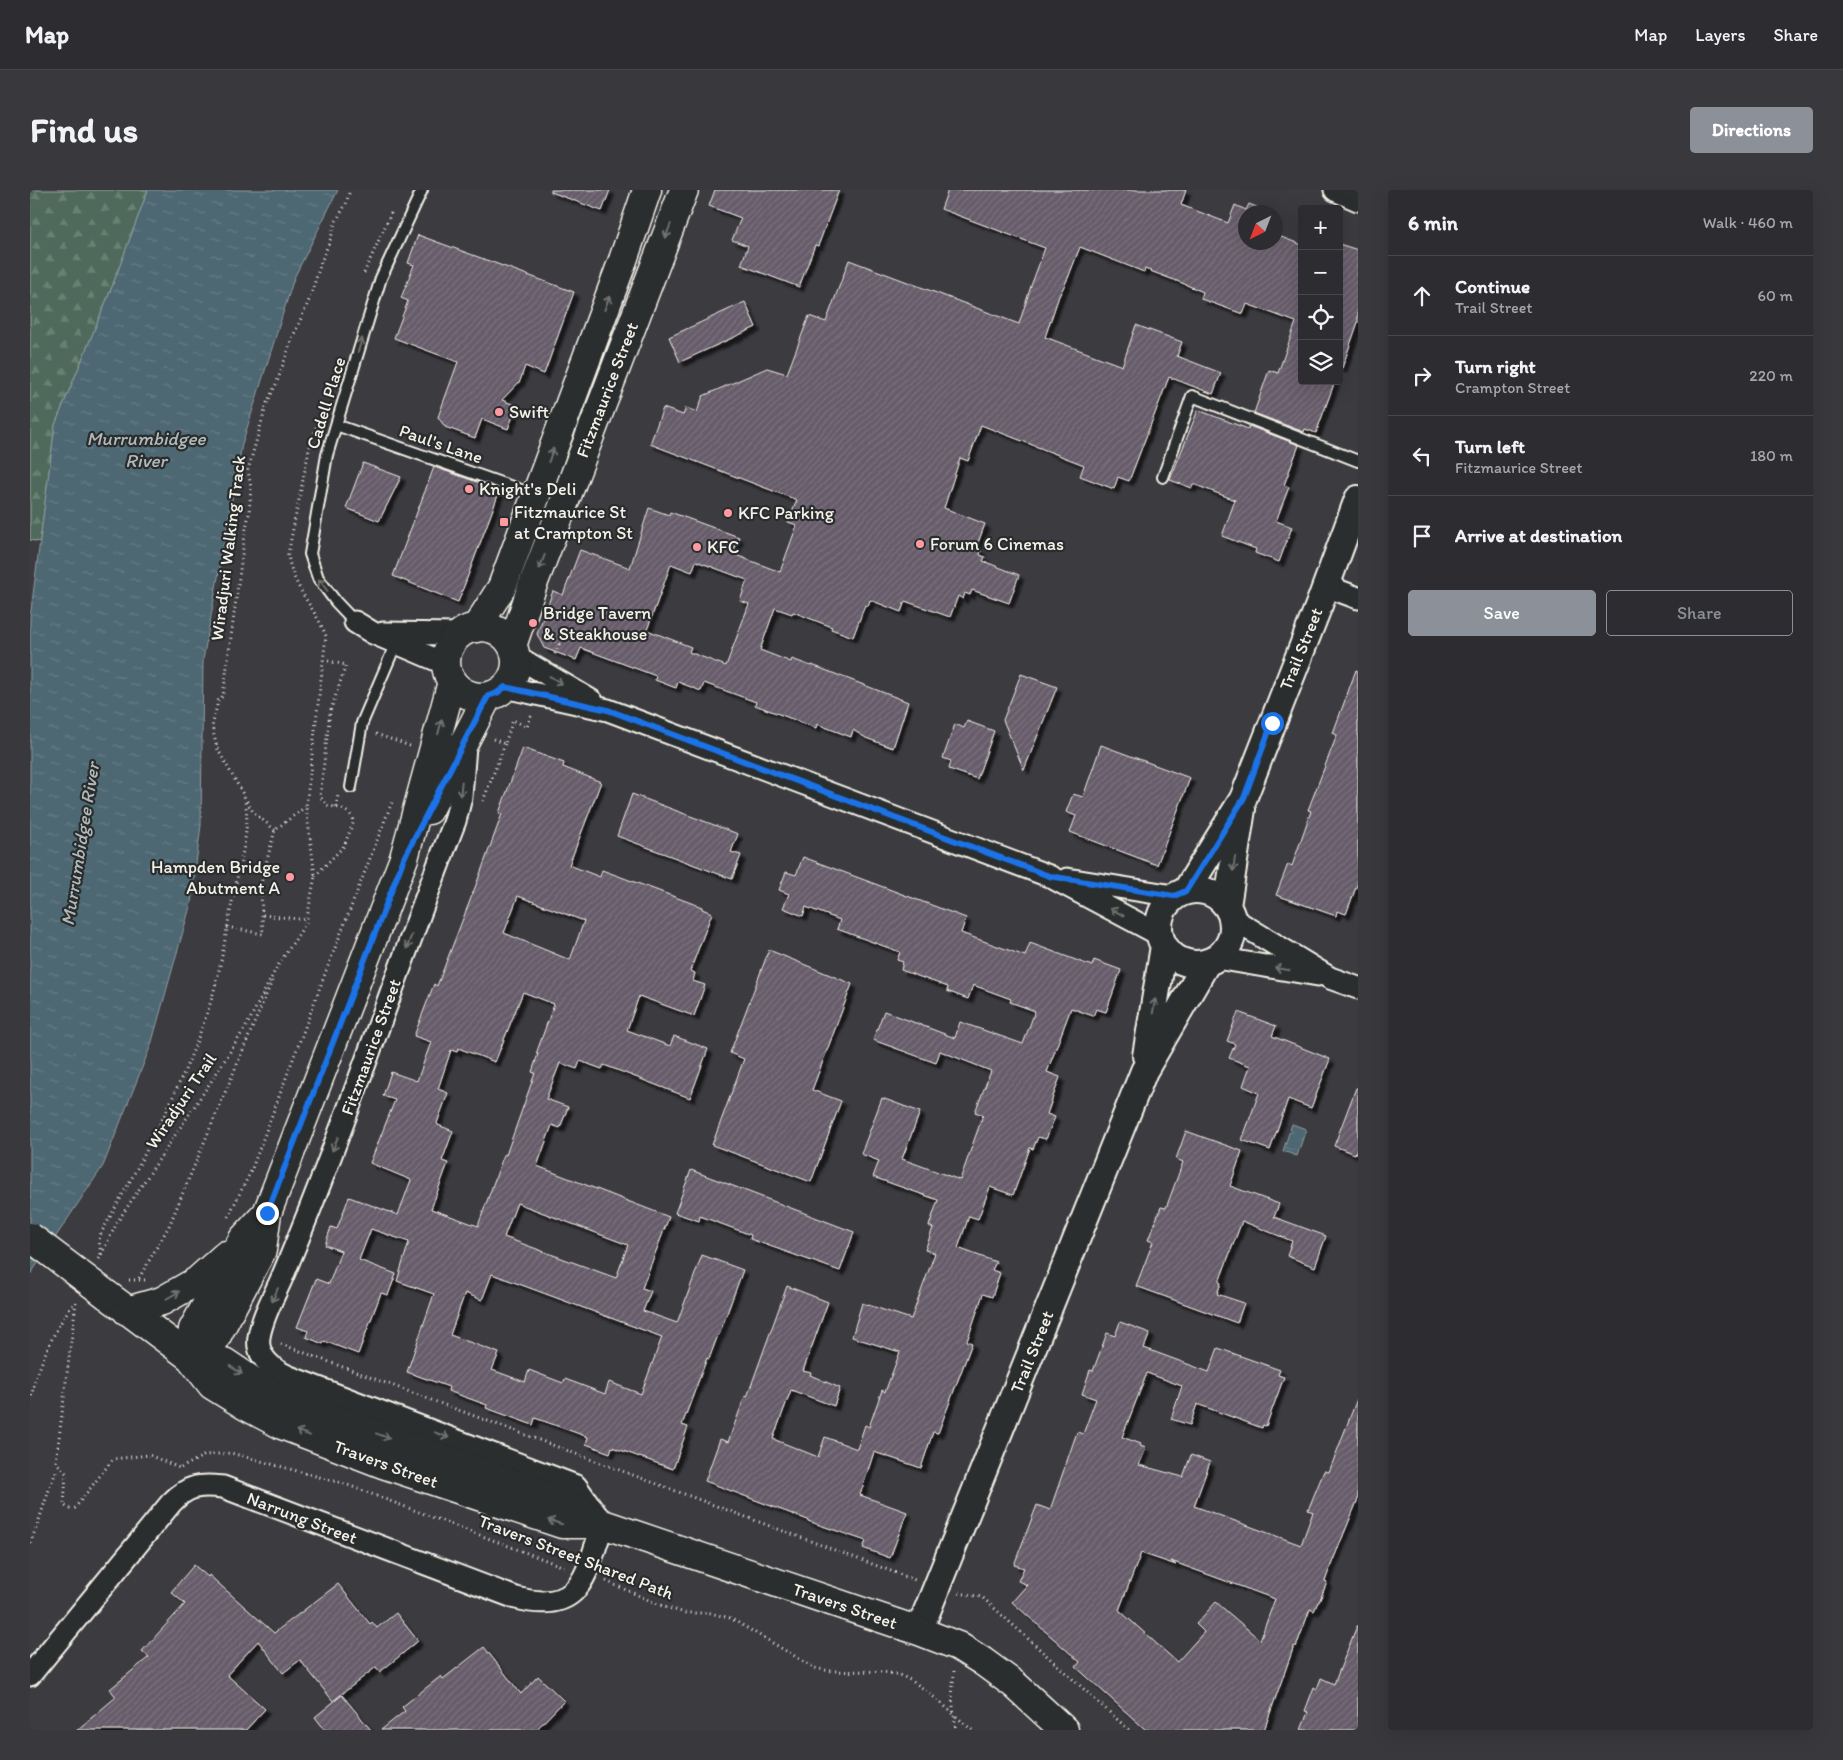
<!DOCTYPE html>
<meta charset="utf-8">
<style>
:root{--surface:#2d2c30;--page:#39383c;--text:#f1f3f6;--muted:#a7a7ab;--line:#48484c;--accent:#8c9099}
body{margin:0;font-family:Itim,sans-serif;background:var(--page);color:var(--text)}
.controls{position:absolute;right:15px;top:15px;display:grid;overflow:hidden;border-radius:5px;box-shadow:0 5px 20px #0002}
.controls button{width:45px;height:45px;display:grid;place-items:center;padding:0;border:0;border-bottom:1px solid var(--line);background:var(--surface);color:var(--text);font:25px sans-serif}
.compass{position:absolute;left:1208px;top:15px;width:45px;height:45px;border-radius:50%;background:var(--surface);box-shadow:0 5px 20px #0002;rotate:222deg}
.stop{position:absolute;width:15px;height:15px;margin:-11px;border:4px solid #1a73e8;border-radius:50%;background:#fff}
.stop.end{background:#1a73e8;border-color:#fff;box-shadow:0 1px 5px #0008}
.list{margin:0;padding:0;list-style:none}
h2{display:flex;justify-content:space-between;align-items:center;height:65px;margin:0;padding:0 20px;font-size:21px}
h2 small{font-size:16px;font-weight:400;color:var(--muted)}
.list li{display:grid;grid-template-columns:32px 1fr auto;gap:15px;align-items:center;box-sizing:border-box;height:80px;padding:0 20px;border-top:1px solid var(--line)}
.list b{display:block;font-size:19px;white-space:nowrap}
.list p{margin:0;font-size:16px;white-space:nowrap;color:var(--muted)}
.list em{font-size:16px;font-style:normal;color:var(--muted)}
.actions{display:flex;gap:10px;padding:15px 20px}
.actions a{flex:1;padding:11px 0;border:1px solid var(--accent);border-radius:5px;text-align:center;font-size:18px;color:var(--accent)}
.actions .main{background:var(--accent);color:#fff}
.icon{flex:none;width:28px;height:28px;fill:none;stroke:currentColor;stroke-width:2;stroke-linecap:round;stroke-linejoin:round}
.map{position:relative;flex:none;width:1328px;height:1540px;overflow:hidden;border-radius:5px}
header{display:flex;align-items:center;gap:30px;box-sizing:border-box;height:70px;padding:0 25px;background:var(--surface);border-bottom:1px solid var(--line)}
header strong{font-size:24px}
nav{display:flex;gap:28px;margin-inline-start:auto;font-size:18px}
.intro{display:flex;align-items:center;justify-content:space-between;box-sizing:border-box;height:120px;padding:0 30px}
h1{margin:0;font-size:35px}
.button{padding:12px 22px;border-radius:5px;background:var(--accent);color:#fff;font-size:18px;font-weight:700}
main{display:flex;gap:30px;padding:0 30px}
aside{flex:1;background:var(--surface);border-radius:5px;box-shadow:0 5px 20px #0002}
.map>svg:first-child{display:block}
.forest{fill:url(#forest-firs);stroke:#a2aea2}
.water{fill:url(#water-ripples);stroke:#909ea2}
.building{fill:url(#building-hatch);stroke:#f4f1e8;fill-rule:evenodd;filter:url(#shadow)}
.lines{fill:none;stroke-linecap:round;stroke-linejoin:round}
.service-casing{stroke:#f4f1e8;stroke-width:14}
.minor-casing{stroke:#f4f1e8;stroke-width:25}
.tertiary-casing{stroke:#f4f1e8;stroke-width:30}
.secondary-casing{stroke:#f4f1e8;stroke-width:31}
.path{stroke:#f4f1e8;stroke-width:3;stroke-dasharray:1 4;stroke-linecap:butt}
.service{stroke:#2a2d2e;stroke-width:10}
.minor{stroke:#2a2d2e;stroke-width:21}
.tertiary{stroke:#2a2d2e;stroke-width:26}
.secondary{stroke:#2a2d2e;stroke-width:28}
.secondary-bridge-casing{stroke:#f4f1e8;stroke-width:31;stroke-linecap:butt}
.secondary-bridge{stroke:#2a2d2e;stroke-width:28}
.oneway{stroke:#71726f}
.route{stroke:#1a73e8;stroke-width:6}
.poi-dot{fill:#ff9aa2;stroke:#2a2d2e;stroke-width:2}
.labels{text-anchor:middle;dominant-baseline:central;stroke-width:4.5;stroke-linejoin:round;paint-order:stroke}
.street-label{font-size:18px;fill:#f4f1e8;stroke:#2a2d2e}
.poi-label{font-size:18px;fill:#f4f1e8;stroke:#2a2d2e;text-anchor:start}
.water-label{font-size:19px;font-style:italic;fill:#b2bab9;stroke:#2a2d2e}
</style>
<header>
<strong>Map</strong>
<nav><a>Map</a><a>Layers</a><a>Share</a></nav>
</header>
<div class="intro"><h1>Find us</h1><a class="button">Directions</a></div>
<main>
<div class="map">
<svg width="1328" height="1540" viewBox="0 0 1328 1540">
<defs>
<pattern id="forest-firs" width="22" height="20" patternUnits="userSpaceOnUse" patternTransform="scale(1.25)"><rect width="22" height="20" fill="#4f6b5b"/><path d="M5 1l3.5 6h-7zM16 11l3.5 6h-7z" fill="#698173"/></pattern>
<pattern id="water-ripples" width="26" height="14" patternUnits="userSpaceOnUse" patternTransform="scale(1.25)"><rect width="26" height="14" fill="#4e6773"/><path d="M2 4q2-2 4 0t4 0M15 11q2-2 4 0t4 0" fill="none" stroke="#687d87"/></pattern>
<pattern id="building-hatch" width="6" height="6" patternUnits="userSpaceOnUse" patternTransform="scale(1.25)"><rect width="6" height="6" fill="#665b6a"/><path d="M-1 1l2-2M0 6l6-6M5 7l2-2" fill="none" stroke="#7c737f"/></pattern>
<filter id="shadow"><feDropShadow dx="4.5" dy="4.5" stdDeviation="1" flood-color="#0009"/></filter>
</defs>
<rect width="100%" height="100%" fill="#3c3b40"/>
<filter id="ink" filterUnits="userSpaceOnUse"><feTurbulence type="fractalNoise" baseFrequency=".02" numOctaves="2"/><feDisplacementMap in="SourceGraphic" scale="10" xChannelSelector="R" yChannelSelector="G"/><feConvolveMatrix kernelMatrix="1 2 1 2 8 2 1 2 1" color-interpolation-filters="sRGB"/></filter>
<g filter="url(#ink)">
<path class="forest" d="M0,0H118L82,97L25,235L10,352L0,350Z"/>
<path class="water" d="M118,0H308L264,88L212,254L173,470L171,635L161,713L121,855L73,976L0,1085V428L25,235L82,97Z
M1262,934L1276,939L1267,966L1253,961Z"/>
<path class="building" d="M521,0H580L572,21L521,2Z
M685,0H809L788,56L785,55L769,97L711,75L718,56L702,50L711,28L679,16Z
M918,0H1156L1151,15L1198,33L1205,15L1216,20L1219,14L1239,22H1216V52H1246V45L1272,55V191H1305L1286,243L1275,239L1274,242L1224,223L1239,180L1248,183L1266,132L1217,114L1213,124L1171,109L1173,102L1152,93L1115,79L1114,82L1050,57L1038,88L1029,106L1015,147L1092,176L1106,135L1152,152L1147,166L1191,183L1183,204L1139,187L1099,291L1088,287L1084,299L1050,286L1054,275L951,235L938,271L930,268L914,318L955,334L946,358L951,360L950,365L955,367L953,371L989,385L979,413L942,400L940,405L935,403L933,409L928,406L920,427L875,411L871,422L840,410L838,416L835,415L823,447L801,439L802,437L763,422L762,424L745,418L730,460L761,472L762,469L781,476L782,475L878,512L863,558L836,548L823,540L821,547L787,534L786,538L725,515L726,512L674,493L671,501L648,492L646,498L625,490L626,486L551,458L546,470L514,458L507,444L523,401L533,405L550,360L600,378L619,318L639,325L640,322L709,347L703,364L750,382L767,335L758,332L767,310L620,254L633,218L653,225L656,218L667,222L673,206L737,178L757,184L779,126L796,132L819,70L989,134L1001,96L1015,58L911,19ZM666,371L717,390L710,411L719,414L696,476L659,462L661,457L617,440L641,374L662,382Z
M388,45L544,102L514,184L495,176L490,191L472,210L487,216L478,239L452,229L445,248L415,237L408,227L428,172L364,148L378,111L371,108L384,75L378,73Z
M1309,54L1328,60V132L1312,178H1309Z
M715,112L726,137L650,172L639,147Z
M1168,220L1218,239L1219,236L1269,255L1254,295L1259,297L1246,331L1262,337L1249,372L1225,363L1226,359L1192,346L1205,310L1163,294L1162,298L1140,290Z
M333,273L371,287L349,331L316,318Z
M404,277L470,300L428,412L363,386Z
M1326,480L1328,481V692L1316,724L1307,721L1306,726L1246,705L1258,674L1262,676L1281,621L1278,620L1307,545L1303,543Z
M991,484L1027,497L994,580L973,530Z
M937,531L964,541L947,589L919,579L921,571L913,568L925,534L934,538Z
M1071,555L1160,588L1127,675L1040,642L1046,626L1036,622L1043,604L1053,607Z
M493,558L534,573L533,577L571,592L539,675L570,687L572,680L672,717V719L682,723L660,781L665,783L663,791L675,795L664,826L609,806L597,840L640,856L644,846L678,859L660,908L574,875L572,879L550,871L547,879L530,873L516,909L538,917L530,938L522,935L507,976L639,1027L612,1098L621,1101L613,1121L647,1133L672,1065L713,1080L689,1145H688L679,1169L677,1168L652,1235L658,1237L643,1279L582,1257L580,1263L556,1254L558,1247L505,1228L503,1235L456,1218L457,1215L418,1201L419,1197L377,1182L404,1104L367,1091L379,1052L341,1039L329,1070L366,1084L358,1105L351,1103L328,1164L294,1151L293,1154L276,1147L278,1141L267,1137L286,1089L299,1094L311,1061L295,1055L301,1037L307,1039L319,1007L368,1025L381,990L340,973L365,910L353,906L361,882L387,891L401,852L384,846L404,794L407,796L446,695L472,624L469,623ZM488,706L554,731L540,770L474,743ZM493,802L524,814L506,864H508L502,882L505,883L476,965L474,964L448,1036L401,1019L418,973L412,971L423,941L408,935L407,933L418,903L408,899L421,860L427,862L428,858L465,872ZM487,1013L598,1055L586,1088L474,1047ZM462,1084L632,1147L611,1204L579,1192L575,1204L535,1189L533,1193L499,1180L495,1192L462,1180L469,1163L420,1145L435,1103L452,1110Z
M602,604L708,644L701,662L711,665L702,689L587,646Z
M773,667L936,728L931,743L995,766L1000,753L1062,776L1064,770L1091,780L1076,822L1066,819L1063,826L1041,818L1017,882L1030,887L1017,924L1025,927L1016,949L1008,947L1003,959L1000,958L983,1005L960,997L948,1029L939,1026L928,1058L966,1072L962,1080L970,1083L962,1107L953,1104L937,1151L942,1153L908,1243L903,1242L891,1278L844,1262L830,1305L877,1322L860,1368L833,1358L836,1351L778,1331V1330L675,1291L690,1249L698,1252L715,1206L717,1207L757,1096L798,1112L773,1181L781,1183L780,1185L810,1198L804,1216L761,1200L743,1249L788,1267L795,1247L827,1259L835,1235L839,1237L852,1200L855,1202L870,1162L822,1147L826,1133L832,1113L881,1129L905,1063L895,1060L903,1038L899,1036L908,1010L843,987L849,971L831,964L852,908L890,922L872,969L930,990L953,925L945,922L961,881L910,861L906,873L843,850L854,821L925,848L930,832L993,854L1005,821L980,812L981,809L943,795L938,809L917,801L918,797L871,780L873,772L867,770L870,762L807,739L810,730L776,717L773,726L753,718L759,704L749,700L756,682L766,685Z
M739,760L822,794L782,900L811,911L781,992L682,955L714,869L700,863Z
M1208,822L1246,836L1242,846L1300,869L1281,918L1258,909L1240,960L1212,950L1229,903L1213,896L1220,876L1199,868L1205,854L1197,851Z
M1326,898H1328V955L1325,964L1304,956Z
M1156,941L1212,961L1200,996L1249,1014L1244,1027L1296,1046L1285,1077L1257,1066L1262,1051L1212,1031L1189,1092L1191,1093L1187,1104L1214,1113L1207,1133L1106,1096L1123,1052L1118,1050L1131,1017L1136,1018L1153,972L1146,969Z
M661,980L824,1042L810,1081L720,1049L721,1045L670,1026L669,1031L645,1023Z
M1090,1132L1120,1143L1114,1158L1179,1182L1188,1158L1250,1180L1248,1185L1254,1187L1236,1236L1233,1235L1232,1238L1167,1214L1160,1235L1141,1229L1152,1196L1117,1183L1092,1247L1111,1254L1110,1256L1116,1258L1109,1275L1153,1287L1161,1265L1180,1272L1164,1316L1271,1355L1283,1322L1278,1320L1294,1281L1299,1282L1327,1209L1328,1210V1309L1301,1375L1295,1391L1297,1392L1289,1412H1288L1284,1421L1280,1419L1266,1457L1264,1456L1234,1540H1116L1046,1477L1050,1472L982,1412L997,1395L988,1391L994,1378L984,1375L1007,1315L1020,1320L1047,1242L1053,1244L1066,1209L1052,1204L1060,1180L1063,1181L1077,1143L1085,1146ZM1111,1363L1146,1375L1141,1371L1245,1409L1230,1450L1186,1412L1166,1434L1174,1442L1147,1472L1089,1420Z
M164,1375L178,1387L179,1385L244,1443L308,1394L340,1434L342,1432L347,1438L366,1423L388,1451L350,1482L346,1477L303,1511L270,1470L253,1483L228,1451L197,1485L235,1519L216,1540H47L86,1507L80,1499L119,1467L112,1461L155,1414L141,1402Z
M1327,1436H1328V1540H1271L1278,1522L1275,1521L1284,1497L1287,1499L1291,1488L1304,1494Z
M454,1457L491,1504L508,1486L534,1511L506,1540H351L375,1521L372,1517L411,1486L413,1489Z
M312,1505L341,1540H295L285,1527Z"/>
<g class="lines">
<defs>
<path id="service" d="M306,235L505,305
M1133,287L1162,206L1328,271
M325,432L306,412L288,388L280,364L297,265L306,235L351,88L392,0
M321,597L332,533L367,451"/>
<path id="minor" d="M1305,0L1328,10
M1296,396L1328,408
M325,432L343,443L416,474
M353,443L428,444
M484,465L562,511
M475,497L578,520L1019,686L1130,745
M1037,689L1144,706
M1203,729L1300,788L1328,798
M1187,768L1288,785
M0,1485L141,1313C157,1296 169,1294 193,1297L486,1408C552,1425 555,1386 573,1334L546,1296L257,1186C241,1178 226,1166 229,1147C232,1127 243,1108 251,1090C264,1059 277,1027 289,996C336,875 378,752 425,631L431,607L435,556"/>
<path id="tertiary" d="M1129 737a37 37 0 1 1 74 0a37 37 0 1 1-74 0Z
M1156,701L1213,609L1289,415L1328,309
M1197,716L1212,619
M1116,866L1134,756
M889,1441L1114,881L1176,774"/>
<path id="secondary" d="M416 472a35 35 0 1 1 70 0a35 35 0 1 1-70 0Z
M446,438L472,397L593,70L617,0
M482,456L502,397L654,0
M399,620L458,506
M77,1105L160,1167L182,1195L216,1216L252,1235L353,1274L532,1334H573
M97,1121L132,1111L167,1091L196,1065
M160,1167L194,1172L245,1206L276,1219L538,1313L573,1334L889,1441L928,1456L952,1471L985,1495L1034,1540
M160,1167L183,1153L232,1060L237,1023L374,668L422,492
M160,1167L163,1139L213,1049L237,1023"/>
</defs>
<use href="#service" class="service-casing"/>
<use href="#minor" class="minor-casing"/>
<use href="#tertiary" class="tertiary-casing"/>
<use href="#secondary" class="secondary-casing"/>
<path class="path" d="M334,83L362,21
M514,441L520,448L529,454L524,466
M346,544L380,556
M463,549L475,554L483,530L497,537L502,523
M453,611L475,554
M306,617L308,605
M245,640L223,622L187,558L182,537L188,511L193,506L215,343L219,324L221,298L218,280L237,213L247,192L262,149L280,108L291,72L301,48L305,33L316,14L320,0
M285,686L314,656L324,631C319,618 307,618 296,615L290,606L300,522L316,475L294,470
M233,725L277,730
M197,737L233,744L231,703L232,689L245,640L275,617
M198,1027L221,981L298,776L362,612
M71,1064L69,1050L71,1043C112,971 153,896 179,817C192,778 196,738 205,698C210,674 221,635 215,612
M69,1069L88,1031L184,887L217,835L247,777L276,733L285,686L276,617L296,446C285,417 262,397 258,364L279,260L287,235
M109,1088L139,1036L242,791
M99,1090H115
M46,1112L26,1272L36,1283L34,1315L39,1319L45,1318L83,1269L119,1265L152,1279
M251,1154L885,1390
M0,1211C3,1203 3,1195 6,1188C16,1160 27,1134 45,1112
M151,1278L175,1265L201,1263L315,1294L534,1377
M0,1353C11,1329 16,1303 27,1280
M576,1391L632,1416L655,1423H680L700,1428L785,1478C812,1485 838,1478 865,1484C889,1489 922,1524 942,1540
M929,1403L952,1407L1099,1540
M924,1481L922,1508L926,1540"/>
<use href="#service" class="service"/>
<use href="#minor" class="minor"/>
<use href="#tertiary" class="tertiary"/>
<use href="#secondary" class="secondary"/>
<defs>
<path id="secondary-bridge" d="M0,1047L77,1105"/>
</defs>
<use href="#secondary-bridge" class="secondary-bridge-casing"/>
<use href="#secondary-bridge" class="secondary-bridge"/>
</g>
<defs><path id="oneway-shaft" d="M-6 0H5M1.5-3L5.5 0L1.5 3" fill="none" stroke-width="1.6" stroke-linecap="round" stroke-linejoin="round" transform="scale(1.25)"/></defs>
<g class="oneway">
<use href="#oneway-shaft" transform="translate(638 41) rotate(111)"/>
<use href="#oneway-shaft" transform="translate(577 113) rotate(-70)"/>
<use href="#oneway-shaft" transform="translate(330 155) rotate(-73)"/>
<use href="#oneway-shaft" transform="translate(521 265) rotate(-70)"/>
<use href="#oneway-shaft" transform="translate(512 372) rotate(111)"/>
<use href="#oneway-shaft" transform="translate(293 395) rotate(-127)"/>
<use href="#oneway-shaft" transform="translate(526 490) rotate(31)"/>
<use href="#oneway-shaft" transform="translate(410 537) rotate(-75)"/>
<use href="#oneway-shaft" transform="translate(431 599) rotate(95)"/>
<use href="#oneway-shaft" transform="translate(1204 674) rotate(98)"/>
<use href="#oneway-shaft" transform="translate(1087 722) rotate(-152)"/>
<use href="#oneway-shaft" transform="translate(379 752) rotate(110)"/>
<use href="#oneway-shaft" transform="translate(1252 779) rotate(-170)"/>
<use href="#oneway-shaft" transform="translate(1124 816) rotate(-81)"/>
<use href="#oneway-shaft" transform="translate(305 954) rotate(112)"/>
<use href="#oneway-shaft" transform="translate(143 1105) rotate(-30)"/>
<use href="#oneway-shaft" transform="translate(245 1105) rotate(113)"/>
<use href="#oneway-shaft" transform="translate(206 1180) rotate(33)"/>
<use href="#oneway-shaft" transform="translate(273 1243) rotate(-159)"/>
<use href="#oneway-shaft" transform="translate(412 1245) rotate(21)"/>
<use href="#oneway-shaft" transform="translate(353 1246) rotate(20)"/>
<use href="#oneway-shaft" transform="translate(525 1332) rotate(-163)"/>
</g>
</g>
<g class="lines" filter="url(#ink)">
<path class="route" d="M237,1023L374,668L458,506L467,503L475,497L578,520L1019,686L1144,706L1156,701L1214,608L1242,533"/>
</g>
<g class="poi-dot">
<circle cx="469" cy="222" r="5"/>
<circle cx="439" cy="299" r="5"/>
<circle cx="698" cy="323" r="5"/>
<rect x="469" y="327" width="10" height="10" rx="2.5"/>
<circle cx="890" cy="354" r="5"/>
<circle cx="667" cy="357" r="5"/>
<circle cx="503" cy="433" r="5"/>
<circle cx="260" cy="687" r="5"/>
</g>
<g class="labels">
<g class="street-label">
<text transform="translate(577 200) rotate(-69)">Fitzmaurice Street</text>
<text transform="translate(296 213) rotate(-73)">Cadell Place</text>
<text transform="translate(411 254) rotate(19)">Paul's Lane</text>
<text transform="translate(198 358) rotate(-83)">Wiradjuri Walking Track</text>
<text transform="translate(1271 459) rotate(-68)">Trail Street</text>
<text transform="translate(341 857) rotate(-70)">Fitzmaurice Street</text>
<text transform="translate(151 911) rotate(-56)">Wiradjuri Trail</text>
<text transform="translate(1002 1162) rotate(-68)">Trail Street</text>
<text transform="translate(356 1274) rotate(20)">Travers Street</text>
<text transform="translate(272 1328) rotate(21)">Narrung Street</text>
<text transform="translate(546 1367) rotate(21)">Travers Street Shared Path</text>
<text transform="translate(815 1416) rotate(19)">Travers Street</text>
</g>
<g class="poi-label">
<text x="479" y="222">Swift</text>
<text x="449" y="299">Knight's Deli</text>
<text x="484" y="322">Fitzmaurice St<tspan x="484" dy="21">at Crampton St</tspan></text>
<text x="708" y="323">KFC Parking</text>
<text x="900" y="354">Forum 6 Cinemas</text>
<text x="677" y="357">KFC</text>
<text x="513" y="423">Bridge Tavern<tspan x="513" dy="21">&amp; Steakhouse</tspan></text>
<text x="250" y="677" text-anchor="end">Hampden Bridge<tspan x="250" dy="21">Abutment A</tspan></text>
</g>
<g class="water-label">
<text x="116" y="248">Murrumbidgee<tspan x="116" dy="22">River</tspan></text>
<text transform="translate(50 654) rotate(-81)">Murrumbidgee River</text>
</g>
</g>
</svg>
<div class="controls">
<button>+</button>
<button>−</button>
<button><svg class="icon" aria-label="locate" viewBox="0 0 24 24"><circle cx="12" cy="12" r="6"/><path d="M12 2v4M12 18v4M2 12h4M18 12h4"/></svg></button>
<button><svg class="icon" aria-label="layers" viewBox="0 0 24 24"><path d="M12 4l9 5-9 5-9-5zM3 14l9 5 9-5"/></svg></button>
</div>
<svg class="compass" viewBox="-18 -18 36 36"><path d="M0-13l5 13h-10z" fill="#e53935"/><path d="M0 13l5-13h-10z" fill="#a7a7ab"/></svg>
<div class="stop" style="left:1242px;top:533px"></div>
<div class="stop end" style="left:237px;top:1023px"></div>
</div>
<aside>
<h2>6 min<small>Walk · 460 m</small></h2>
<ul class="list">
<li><svg class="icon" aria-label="ahead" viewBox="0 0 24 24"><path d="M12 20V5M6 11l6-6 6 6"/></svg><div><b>Continue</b><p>Trail Street</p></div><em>60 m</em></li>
<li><svg class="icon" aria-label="right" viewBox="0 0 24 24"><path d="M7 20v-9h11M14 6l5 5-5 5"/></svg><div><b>Turn right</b><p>Crampton Street</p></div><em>220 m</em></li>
<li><svg class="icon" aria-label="left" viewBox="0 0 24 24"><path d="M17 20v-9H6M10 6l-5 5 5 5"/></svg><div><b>Turn left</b><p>Fitzmaurice Street</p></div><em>180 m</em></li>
<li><svg class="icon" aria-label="arrive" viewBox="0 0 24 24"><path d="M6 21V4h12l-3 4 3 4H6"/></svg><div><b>Arrive at destination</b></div></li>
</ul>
<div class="actions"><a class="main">Save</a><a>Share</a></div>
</aside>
</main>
